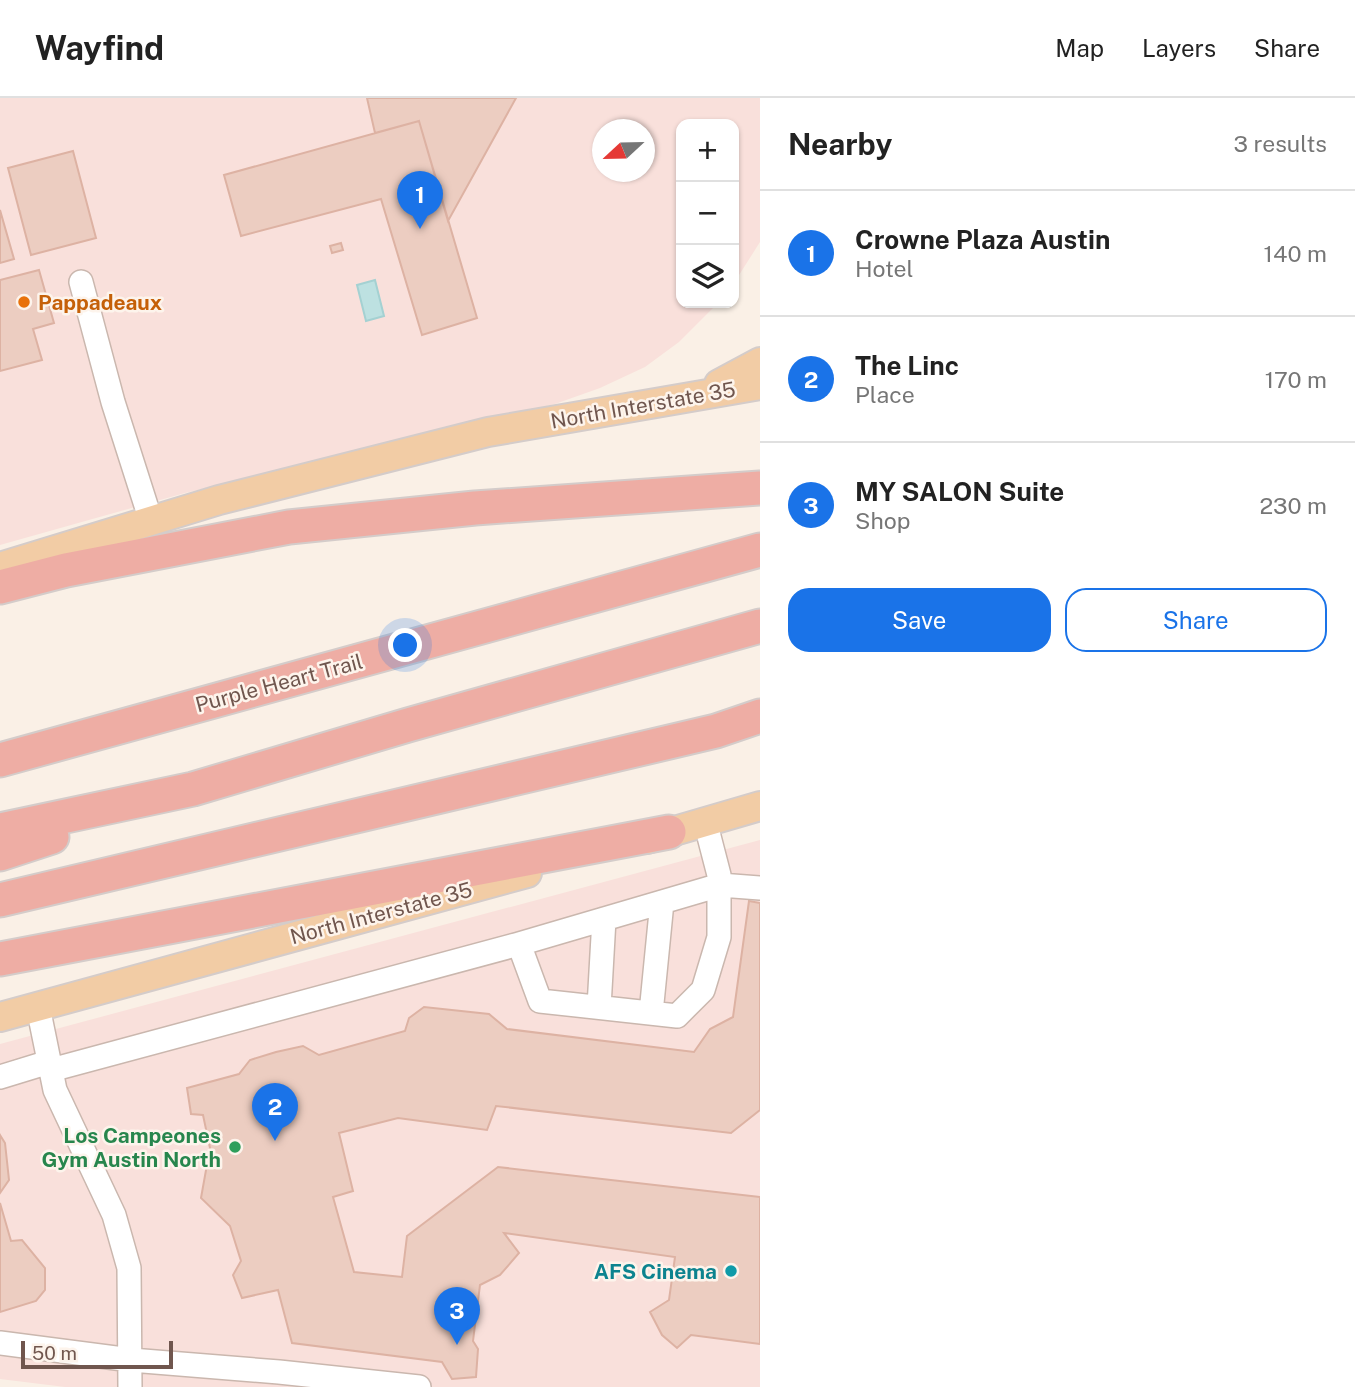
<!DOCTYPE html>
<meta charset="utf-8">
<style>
:root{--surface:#fff;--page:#f6f6f6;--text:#222;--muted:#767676;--line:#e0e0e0;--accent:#1a73e8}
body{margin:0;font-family:"Public Sans",sans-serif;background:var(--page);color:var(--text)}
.controls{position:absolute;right:21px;top:21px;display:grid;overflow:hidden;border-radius:14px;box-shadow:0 2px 5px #0004}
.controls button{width:63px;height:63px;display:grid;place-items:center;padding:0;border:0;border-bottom:2px solid var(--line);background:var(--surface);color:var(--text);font:35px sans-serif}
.compass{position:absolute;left:592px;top:21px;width:63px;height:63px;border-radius:50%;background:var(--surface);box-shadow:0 2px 5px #0004;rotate:248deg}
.scale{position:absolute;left:21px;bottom:18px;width:152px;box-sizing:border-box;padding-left:7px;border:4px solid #70564e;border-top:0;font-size:19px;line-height:24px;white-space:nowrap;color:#70564e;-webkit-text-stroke:5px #fdf4ec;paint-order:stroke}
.you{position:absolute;left:406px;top:548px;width:24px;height:24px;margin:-18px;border:5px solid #fff;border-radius:50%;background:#1a73e8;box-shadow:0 0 0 10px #1a73e833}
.badge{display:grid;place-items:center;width:46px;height:46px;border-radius:50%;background:var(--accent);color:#fff;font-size:23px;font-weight:700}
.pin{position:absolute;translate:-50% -58px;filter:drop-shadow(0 2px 4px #0008)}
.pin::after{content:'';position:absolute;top:37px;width:24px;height:21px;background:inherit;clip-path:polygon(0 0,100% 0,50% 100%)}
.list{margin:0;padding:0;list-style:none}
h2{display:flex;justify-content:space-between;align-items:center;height:91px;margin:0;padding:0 28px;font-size:30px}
h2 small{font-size:23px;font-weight:400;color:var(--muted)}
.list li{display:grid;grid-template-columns:46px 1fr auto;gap:21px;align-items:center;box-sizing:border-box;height:126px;padding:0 28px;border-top:2px solid var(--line)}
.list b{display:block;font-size:26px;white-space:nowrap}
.list p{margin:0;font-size:23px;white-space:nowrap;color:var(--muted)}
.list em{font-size:23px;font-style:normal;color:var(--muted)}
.actions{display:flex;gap:14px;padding:21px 28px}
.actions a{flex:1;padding:16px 0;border:2px solid var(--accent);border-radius:21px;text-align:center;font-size:24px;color:var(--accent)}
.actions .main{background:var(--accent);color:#fff}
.icon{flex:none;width:38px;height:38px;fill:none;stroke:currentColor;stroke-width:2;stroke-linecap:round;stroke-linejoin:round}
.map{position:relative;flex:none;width:760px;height:1289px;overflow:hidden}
header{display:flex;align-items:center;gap:42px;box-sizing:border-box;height:98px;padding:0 35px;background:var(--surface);border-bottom:2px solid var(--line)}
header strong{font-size:33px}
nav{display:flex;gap:38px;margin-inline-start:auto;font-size:24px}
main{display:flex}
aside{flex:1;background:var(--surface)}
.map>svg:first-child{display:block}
.commercial{fill:#f9e0db;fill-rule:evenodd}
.water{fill:#bde1e1;stroke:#a4d1d2;stroke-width:2}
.building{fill:#eccdc1;stroke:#ddb2a3;stroke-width:2}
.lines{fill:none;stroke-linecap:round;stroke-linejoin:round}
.minor-casing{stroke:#cab7ae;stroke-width:26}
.major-casing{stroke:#d4ccca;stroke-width:32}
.highway-casing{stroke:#d4ccca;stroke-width:37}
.minor{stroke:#fff;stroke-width:23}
.major{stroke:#f2cca5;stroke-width:28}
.highway{stroke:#eeada4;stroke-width:33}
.food-dot{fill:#e8710a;stroke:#fdf4ec;stroke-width:2.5}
.leisure-dot{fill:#2e9e5b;stroke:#fdf4ec;stroke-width:2.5}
.culture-dot{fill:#0f9aa8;stroke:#fdf4ec;stroke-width:2.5}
.labels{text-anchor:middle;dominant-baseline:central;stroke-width:5;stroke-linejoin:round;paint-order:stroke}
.food-label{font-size:21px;font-weight:bold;fill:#c56008;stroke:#fdf4ec;text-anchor:start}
.street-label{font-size:21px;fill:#70564e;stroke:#fdf4ec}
.leisure-label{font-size:21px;font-weight:bold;fill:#27864d;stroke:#fdf4ec;text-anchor:end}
.culture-label{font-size:21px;font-weight:bold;fill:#0d838f;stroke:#fdf4ec;text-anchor:end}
</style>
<header>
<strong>Wayfind</strong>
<nav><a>Map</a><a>Layers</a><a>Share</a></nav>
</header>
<main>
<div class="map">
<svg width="760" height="1289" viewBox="0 0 760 1289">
<rect width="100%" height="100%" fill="#faf0e6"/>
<path class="commercial" d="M0,0H760V144L734,185V26H681V205H718L679,244L645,269L600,290L555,306L185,395L0,447ZM603,32H645V74H603Z
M760,742V1289H65L0,1281V946Z"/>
<path class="water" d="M375,182L384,218L366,223L357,187Z"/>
<path class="building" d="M367,0H516L448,123L419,23L375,35Z
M419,23L477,220L422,237L381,101L241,138L224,77Z
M73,53L96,140L31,157L8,70Z
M0,112L14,161L0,165Z
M341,145L343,152L332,155L330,148Z
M39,172L54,225L33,231L42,262L0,273V182Z
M749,803L760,805V1012L731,1035L496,1008L487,1032L398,1020L339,1035L353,1093L333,1099L354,1174L402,1179L407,1138L498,1069L760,1099V1246L691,1237L677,1250L662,1237L650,1214L669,1202L675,1159L504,1135L519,1155L500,1177L480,1187L473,1243L478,1251L476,1279L452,1281L442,1264L292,1245L278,1192L242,1200L233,1177L241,1163L230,1128L201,1100L210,1050L203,1017L191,1016L187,990L239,976L250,962L276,954L303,948L319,957L405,933L409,920L424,909L489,916L507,931L694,954L710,931L733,919Z
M0,1037L5,1045L9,1082L0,1095Z
M0,1105L11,1143L22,1142L45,1170V1192L36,1203L0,1214Z"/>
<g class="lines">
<defs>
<path id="minor" d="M81,184L113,304L151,423
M519,846L720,787L760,790
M38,909L55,992L114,1117L129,1170L130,1289
M599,909L604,821
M651,915L662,804
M51,972L519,846L540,903L677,918L703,892L719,839V777L705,723
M0,979L49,964
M0,1245L131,1262L279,1274L419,1289"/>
<path id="major" d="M719,286L760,264
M0,469L219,402L488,334L760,287
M647,741L760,708
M0,919L527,775"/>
<path id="highway" d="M0,489L66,472L289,429L475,410L760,390
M0,662L760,452
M0,732L193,691L408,627L760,528
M0,756L52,739
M0,802L716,633L760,618
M0,861L669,734"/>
</defs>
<use href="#minor" class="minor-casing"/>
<use href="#major" class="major-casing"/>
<use href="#highway" class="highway-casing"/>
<use href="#minor" class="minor"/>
<use href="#major" class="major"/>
<use href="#highway" class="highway"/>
</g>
<circle class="food-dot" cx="24" cy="204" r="7"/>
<circle class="leisure-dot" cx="235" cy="1049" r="7"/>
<circle class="culture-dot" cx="731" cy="1173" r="7"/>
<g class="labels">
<g class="food-label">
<text x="38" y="204">Pappadeaux</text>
</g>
<g class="street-label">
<text transform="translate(643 307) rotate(-10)">North Interstate 35</text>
<text transform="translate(279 585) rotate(-15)">Purple Heart Trail</text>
<text transform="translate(381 815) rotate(-15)">North Interstate 35</text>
</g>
<g class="leisure-label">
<text x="221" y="1037">Los Campeones<tspan x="221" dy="24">Gym Austin North</tspan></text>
</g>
<g class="culture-label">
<text x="717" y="1173">AFS Cinema</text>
</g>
</g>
</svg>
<div class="controls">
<button>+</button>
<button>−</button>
<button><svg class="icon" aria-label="layers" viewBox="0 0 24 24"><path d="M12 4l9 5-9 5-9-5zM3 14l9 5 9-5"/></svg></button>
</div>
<svg class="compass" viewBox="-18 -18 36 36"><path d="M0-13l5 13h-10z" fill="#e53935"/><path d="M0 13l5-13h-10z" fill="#767676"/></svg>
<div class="scale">50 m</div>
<div class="you"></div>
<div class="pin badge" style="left:420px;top:131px">1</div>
<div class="pin badge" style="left:275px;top:1043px">2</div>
<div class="pin badge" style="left:457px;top:1247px">3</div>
</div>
<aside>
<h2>Nearby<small>3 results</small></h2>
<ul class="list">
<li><span class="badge">1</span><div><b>Crowne Plaza Austin</b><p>Hotel</p></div><em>140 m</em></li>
<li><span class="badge">2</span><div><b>The Linc</b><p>Place</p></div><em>170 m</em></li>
<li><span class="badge">3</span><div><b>MY SALON Suite</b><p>Shop</p></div><em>230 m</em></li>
</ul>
<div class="actions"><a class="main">Save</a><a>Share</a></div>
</aside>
</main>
